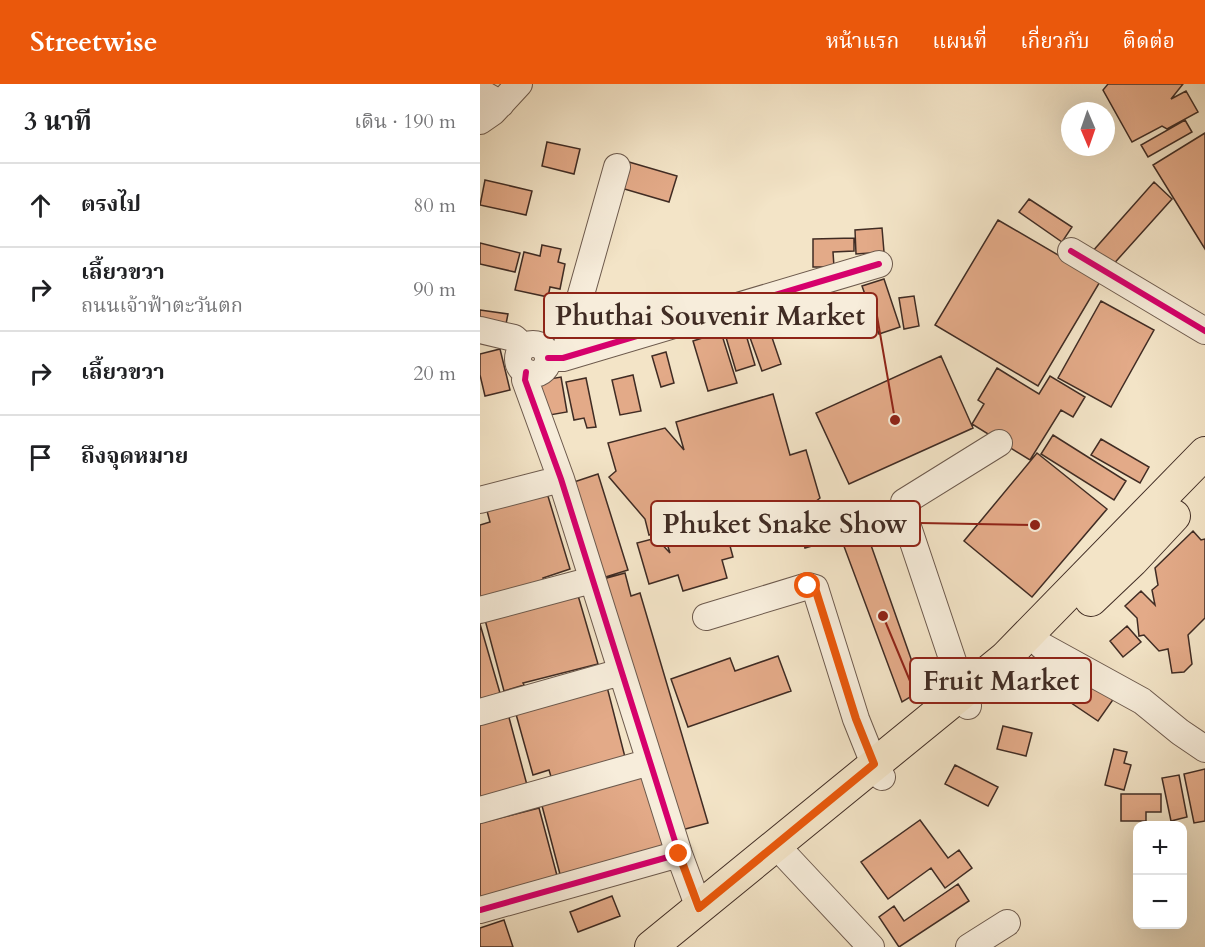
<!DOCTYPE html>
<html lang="th">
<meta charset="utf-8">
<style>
:root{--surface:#fff;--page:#f6f6f6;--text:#202124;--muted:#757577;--line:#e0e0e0;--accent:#ea580c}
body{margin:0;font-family:Cardo,"Noto Serif Thai",serif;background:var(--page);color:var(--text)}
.controls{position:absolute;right:18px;bottom:18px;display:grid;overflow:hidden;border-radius:12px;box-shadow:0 6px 24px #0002}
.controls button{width:54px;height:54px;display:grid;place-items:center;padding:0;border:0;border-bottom:2px solid var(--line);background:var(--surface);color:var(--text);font:30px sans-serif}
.compass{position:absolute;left:581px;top:18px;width:54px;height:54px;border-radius:50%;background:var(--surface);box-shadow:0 6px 24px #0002;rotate:178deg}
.stop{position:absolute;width:18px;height:18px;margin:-14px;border:4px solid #ea580c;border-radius:50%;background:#fff}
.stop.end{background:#ea580c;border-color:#fff;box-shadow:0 2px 6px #0008}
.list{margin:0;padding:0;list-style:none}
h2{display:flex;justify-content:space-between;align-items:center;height:78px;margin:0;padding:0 24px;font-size:26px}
h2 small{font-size:20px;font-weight:400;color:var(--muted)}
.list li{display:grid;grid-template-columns:39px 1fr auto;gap:18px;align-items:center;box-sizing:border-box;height:84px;padding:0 24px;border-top:2px solid var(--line)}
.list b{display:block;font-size:22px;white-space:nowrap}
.list p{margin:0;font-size:20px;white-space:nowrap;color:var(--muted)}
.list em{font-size:20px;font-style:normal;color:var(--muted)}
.icon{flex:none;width:33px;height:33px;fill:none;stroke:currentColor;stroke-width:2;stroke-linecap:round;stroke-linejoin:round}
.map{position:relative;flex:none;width:725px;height:863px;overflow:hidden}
header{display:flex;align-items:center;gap:36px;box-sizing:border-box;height:84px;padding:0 30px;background:var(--accent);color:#fff}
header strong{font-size:28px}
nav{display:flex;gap:33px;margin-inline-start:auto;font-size:21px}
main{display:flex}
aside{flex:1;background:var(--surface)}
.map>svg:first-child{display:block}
.building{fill:#e3aa88;stroke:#402c24;stroke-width:1.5}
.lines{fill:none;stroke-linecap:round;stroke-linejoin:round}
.minor-casing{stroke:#6d5a4d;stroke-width:28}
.major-casing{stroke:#402c24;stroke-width:34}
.minor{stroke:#f7eddb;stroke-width:26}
.major{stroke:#f3e4c7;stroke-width:32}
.cycleway-casing{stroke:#f7eddb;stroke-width:10}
.cycleway{stroke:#d6006c;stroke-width:6}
.route{stroke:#ea580c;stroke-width:8}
.leader{fill:none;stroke:#8f2418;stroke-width:2}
.callout-dot{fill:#8f2418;stroke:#f7eddb;stroke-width:2}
.callout{fill:#f7eddb;stroke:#8f2418;stroke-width:2}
.callout-label{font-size:27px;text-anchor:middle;font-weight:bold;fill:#402c24}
</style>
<header>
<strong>Streetwise</strong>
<nav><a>หน้าแรก</a><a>แผนที่</a><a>เกี่ยวกับ</a><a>ติดต่อ</a></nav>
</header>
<main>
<aside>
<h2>3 นาที<small>เดิน · 190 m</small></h2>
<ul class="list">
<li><svg class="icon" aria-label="ahead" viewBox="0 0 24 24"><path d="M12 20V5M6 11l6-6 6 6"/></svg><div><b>ตรงไป</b></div><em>80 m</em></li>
<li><svg class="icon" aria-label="right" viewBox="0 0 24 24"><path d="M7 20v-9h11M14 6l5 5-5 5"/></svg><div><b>เลี้ยวขวา</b><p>ถนนเจ้าฟ้าตะวันตก</p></div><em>90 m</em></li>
<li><svg class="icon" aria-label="right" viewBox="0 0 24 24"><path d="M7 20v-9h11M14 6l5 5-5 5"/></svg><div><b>เลี้ยวขวา</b></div><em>20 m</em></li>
<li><svg class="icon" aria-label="arrive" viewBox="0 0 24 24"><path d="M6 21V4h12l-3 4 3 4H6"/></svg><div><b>ถึงจุดหมาย</b></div></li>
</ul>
</aside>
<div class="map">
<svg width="725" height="863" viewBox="0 0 725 863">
<rect width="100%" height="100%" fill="#f3e4c7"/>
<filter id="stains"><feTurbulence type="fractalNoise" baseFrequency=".00333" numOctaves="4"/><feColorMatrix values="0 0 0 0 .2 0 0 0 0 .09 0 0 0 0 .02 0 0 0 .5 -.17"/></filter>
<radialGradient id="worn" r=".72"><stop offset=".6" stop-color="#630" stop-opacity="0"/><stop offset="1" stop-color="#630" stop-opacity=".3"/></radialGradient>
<path class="building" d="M628,0H703L691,15L706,7L718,28L687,45L682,42L652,58L623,6Z
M705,36L712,48L668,73L661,61Z
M725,49V165L673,81Z
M67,58L100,65L94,90L62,82Z
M149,78L197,92L189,118L141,104Z
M5,96L52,107L46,131L0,121Z
M674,98L692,115L630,184L612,168Z
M549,115L592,143L582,158L539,128Z
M518,136L621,196L558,302L455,241Z
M402,144L404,168L376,170L375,146Z
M374,154V167L353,168L354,183H333V155Z
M0,159L40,169L35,188L0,180Z
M62,161L81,165L78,178L85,180L80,205L70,203L68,213L35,206L44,168L60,172Z
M404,195L420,243L399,250L382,202Z
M434,212L439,242L424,245L419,214Z
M621,217L674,246L631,323L578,294Z
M0,226L28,230L25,245L0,240Z
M284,230L301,280L282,287L264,237Z
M264,244L275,281L256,287L245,250Z
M241,248L257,299L228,307L213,257Z
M20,265L30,306L5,312L0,291V270Z
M186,268L194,299L181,303L172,272Z
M461,272L493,344L369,400L336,329Z
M517,284L559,310L570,292L605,313L593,333L581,326L550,376L492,340L504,320L498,316Z
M153,291L161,327L140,331L132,296Z
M81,293L87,328L64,332L58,297Z
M106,294L116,343L107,344L104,334L94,336L86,298Z
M293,310L310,371L326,366L340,414L330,422L348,417L359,454L325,464L319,442L250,462L253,473L242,476L247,494L203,507L198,491L169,500L157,459L176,454L190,469L183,447L169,451L165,435L129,393L136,387L128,359L185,344L204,366L196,338Z
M573,351L646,397L634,416L561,370Z
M621,355L669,383L660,399L611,371Z
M557,369L627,425L552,513L484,457Z
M118,390L148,486L116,496L85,401Z
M67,409L90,485L63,494L64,497L0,515V441L10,438L7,427Z
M386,447L442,606L422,618L362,457Z
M713,447L721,456L725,455V534L708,551L712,580L704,588L692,589L688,565L679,567L664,551L659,552L657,534L645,522L661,507L675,521L672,506L678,501L675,484Z
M145,489L151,512L160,509L228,739L194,748L116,497Z
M97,508L118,580L43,599L44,601L24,607L4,532Z
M0,540L20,609L0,615Z
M647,542L661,558L643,573L630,557Z
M298,572L311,607L208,643L191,595L250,574L255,587Z
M590,579L637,610L618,637L572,606Z
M126,599L146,677L72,696L69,686L53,691L34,623Z
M27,626L47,701L0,719V633Z
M523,642L552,649L546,672L517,665Z
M634,665L647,668L644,679L651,681L644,706L625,701Z
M475,681L518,703L508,722L465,700Z
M725,685V737L714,739L704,690Z
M170,690L190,765L81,794L61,718Z
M699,691L707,733L691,737L682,694Z
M641,710H681V728H666V737H641Z
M59,724L79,799L0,820V739Z
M440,736L468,774L479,766L492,784L465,804L451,784L408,815L381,778Z
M478,800L489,817L419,863L399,833L414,822L424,837Z
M132,812L140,832L98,848L90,828Z
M24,836L33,863H0V844Z"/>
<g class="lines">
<defs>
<path id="minor" d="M0,8L21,20
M0,37L13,28L39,0
M591,167L725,247
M0,246L34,254L44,263
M38 275a15 15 0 1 1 30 0a15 15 0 1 1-30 0Z
M68,274H83L399,180
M83,274L137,83
M46,288L45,296L81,395L199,770L219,824
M0,416L81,395
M0,526L112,496
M226,533L328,502L335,504L376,635L394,680L402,693
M562,562L662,617L700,648L725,665
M488,622L423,428L424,418L519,359
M0,628L141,588
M0,726L170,678
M305,771L391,863
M0,826L199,770
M489,863L527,839"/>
<path id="major" d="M611,516L652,477L694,432
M171,863L525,574L725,369"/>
</defs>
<use href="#minor" class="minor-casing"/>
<use href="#major" class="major-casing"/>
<use href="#minor" class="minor"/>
<use href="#major" class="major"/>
<defs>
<path id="cycleway" d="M591,167L725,247
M68,274H83L399,180
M46,288L45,296L81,395L199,770L219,824
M0,826L199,770"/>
</defs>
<use href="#cycleway" class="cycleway-casing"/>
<use href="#cycleway" class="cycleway"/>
</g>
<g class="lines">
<path class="route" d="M199,770L219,824L394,680L376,635L335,504L328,502"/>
</g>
<path class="leader" d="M415 336L397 232M555 441L440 439M403 532L430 597"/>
<g class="callout-dot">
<circle cx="415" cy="336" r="6"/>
<circle cx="555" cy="441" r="6"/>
<circle cx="403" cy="532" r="6"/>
</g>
<g class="callout">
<rect x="64" y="209" width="333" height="45" rx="6"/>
<rect x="171" y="417" width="269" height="45" rx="6"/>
<rect x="430" y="574" width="181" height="45" rx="6"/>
</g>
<g class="callout-label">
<text x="230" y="241">Phuthai Souvenir Market</text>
<text x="305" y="449">Phuket Snake Show</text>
<text x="521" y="606">Fruit Market</text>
</g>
<rect width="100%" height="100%" filter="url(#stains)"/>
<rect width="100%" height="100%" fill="url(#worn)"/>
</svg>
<div class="controls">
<button>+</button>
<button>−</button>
</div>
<svg class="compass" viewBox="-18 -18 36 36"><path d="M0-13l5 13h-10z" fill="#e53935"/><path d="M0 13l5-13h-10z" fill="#757577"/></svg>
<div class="stop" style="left:328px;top:502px"></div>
<div class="stop end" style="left:199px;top:770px"></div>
</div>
</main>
